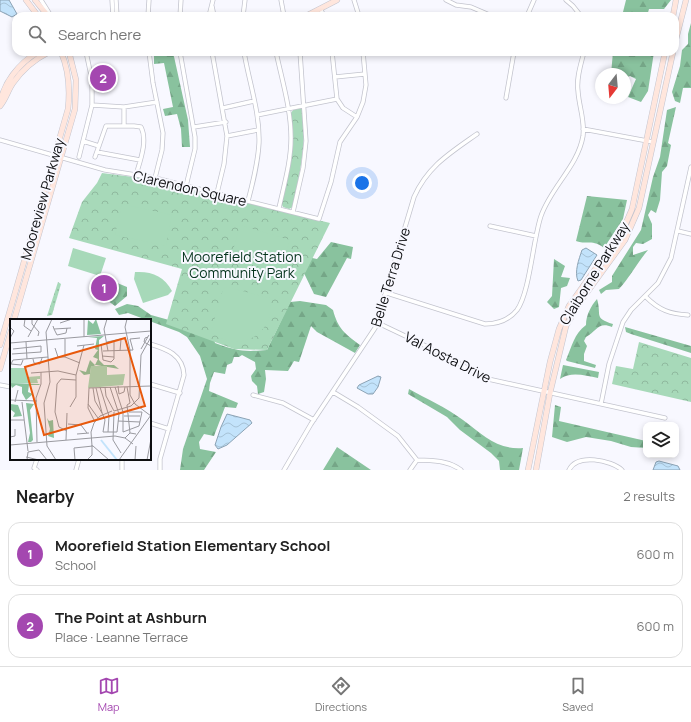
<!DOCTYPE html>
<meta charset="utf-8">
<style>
:root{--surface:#fff;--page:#f6f6f6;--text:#222;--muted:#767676;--line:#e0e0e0;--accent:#a447b0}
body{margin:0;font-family:Manrope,sans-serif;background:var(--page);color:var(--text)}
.controls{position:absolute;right:12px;bottom:12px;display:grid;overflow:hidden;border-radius:8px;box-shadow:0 2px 6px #0003}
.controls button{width:36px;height:36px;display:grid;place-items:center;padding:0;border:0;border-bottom:1px solid var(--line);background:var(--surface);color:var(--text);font:20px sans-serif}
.compass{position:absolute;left:595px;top:68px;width:36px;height:36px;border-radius:50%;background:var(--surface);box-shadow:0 2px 6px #0003;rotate:196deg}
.you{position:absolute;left:362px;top:183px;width:14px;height:14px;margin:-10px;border:3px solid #fff;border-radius:50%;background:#1a73e8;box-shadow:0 0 0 6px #1a73e833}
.badge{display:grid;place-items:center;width:26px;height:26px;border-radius:50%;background:var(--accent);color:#fff;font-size:13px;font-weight:700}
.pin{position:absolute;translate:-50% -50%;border:2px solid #fff;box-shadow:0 1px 4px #0006}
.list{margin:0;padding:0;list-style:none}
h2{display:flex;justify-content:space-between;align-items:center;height:52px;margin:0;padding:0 16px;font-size:17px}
h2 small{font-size:13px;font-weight:400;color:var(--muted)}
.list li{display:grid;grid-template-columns:26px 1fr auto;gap:12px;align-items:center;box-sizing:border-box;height:64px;margin:0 8px 8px;padding:0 8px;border:1px solid var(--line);border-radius:12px}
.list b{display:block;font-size:15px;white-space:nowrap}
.list p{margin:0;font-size:13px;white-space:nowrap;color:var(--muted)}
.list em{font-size:13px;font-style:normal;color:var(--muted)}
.icon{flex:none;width:22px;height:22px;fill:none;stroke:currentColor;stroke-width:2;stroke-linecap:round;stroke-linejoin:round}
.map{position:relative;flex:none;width:691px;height:470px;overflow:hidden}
.search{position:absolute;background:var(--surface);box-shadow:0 2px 6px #0003;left:12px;right:12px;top:12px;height:44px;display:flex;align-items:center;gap:10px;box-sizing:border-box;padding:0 14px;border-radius:12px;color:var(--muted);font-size:15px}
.sheet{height:196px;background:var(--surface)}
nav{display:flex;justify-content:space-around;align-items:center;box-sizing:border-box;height:56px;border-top:1px solid var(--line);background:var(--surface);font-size:11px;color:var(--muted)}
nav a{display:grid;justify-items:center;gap:2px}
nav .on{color:var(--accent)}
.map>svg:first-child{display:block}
.grass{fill:url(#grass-dots)}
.forest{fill:url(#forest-firs)}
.park{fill:url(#park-crowns)}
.pitch{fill:#a7d9b9}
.water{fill:url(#water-waves);stroke:#8ca3b5}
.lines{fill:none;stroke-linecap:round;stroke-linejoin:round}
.street-casing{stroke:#c3c4ce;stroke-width:5}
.secondary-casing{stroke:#c3c4ce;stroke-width:6}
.street{stroke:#fff;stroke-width:3.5}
.secondary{stroke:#ffe6dd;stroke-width:5}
.labels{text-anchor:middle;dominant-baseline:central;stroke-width:4;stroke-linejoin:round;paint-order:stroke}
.street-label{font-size:14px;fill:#0d0e11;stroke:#f8f8ff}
.park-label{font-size:14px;fill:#05341d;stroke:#f8f8ff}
.inset-river{fill:none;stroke:#c3e3fb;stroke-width:2}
.inset-road{fill:none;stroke:#9a9aa0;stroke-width:1}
.view{fill:#e8590c;fill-opacity:0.15;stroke:#e8590c;stroke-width:2}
.inset-edge{fill:none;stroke:#0d0e11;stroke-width:2}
</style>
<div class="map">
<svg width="691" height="470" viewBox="0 0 691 470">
<defs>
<pattern id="grass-dots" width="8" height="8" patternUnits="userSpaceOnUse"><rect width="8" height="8" fill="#a7d9b9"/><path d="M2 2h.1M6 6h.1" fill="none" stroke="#8fb99e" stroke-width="1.8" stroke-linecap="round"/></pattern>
<pattern id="forest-firs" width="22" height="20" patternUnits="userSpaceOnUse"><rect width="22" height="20" fill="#89c29e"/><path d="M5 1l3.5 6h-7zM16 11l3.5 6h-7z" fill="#75a687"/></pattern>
<pattern id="park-crowns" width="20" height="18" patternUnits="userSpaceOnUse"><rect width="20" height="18" fill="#a7d9b9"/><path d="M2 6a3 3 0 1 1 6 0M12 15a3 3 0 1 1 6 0" fill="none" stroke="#8fb99e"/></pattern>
<pattern id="water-waves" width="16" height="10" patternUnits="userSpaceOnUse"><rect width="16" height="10" fill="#c3e3fb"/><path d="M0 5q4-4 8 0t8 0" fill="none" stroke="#a6c2d6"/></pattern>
</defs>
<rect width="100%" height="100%" fill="#f8f8ff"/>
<path class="grass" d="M58,282L61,284L52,315L47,316Z"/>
<path class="forest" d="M626,0H671L664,9H649L647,16H622Z
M691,23V88H683L680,103L675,101L672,92L680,66L682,50L688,44V34Z
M154,52H173L188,120L190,147H182L181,129L177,114L165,116L163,109L173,107L164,63L154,64Z
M613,52H654L648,91L641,102L628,97L636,79L630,76L625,78V74H611Z
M676,107L668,143L671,145L667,166L662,172L660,200L656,213L651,210L648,215L652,224V239L643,244L636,243L633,247V255L648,250C637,263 630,277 619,289L606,290L601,294L599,290L612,282V276L617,268L641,230L653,177L660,157L667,110Z
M587,196L627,200L623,219L604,248C592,239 588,245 576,241Z
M331,242L353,247L351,259L347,258L326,297L314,294L303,271V256L317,259Z
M554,259L565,266L561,277L570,278L567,286L561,288L559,307L554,309L547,302L552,296Z
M105,278L127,287V296L115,306L104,298L96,284L97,280Z
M597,299C602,315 593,318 613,324L612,327C598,321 596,332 586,337L584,341L587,346L584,354V361L596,365L595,368L567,361L566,360C572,346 574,334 586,325C586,315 591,306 597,299Z
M300,301L326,305L333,310C338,329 345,334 360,345L355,353L317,332L311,326L299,362L294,361L288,371L265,370L266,379L264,392L258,394L257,386L252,381L251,376L256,369L255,362L242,355L239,357H234L232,363L227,365L225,374L214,372L210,383L209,391L238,403L236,408L225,407L214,436L204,434L199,442L200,449L216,452L204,470H180L183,449L207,379L200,356L187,337L179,332L128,313L119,315L115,309L127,304L138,306L151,315L169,320L213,336L215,343C237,351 244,352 267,350L290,302Z
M625,327L691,346V353L631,334L626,332Z
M563,365L599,372L598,378C585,376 572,371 560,379Z
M409,389C427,399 447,408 463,420C483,435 497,450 523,448L519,470H500L499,461L491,453L460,430L447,417L408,394Z
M555,405L561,407L559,421L646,441V448L631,447L611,441L586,437L567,442L552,437Z
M337,447L371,470H323Z"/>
<path class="park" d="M294,109L300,108L304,110C306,144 300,174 293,207L289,209L283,207L281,203L289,168L290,114Z
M102,173L149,179L330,223L267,350L234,349L166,324L182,269L69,238L82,202L97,183Z
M639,342L691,358V402L612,384L616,366L633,369Z"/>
<path class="pitch" d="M122,204L172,215L166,246L115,235Z
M240,225L290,240L280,273L231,258Z
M73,248L106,258L100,276L68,266Z
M135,272C152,271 164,276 172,291L168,295L143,303L134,279Z
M227,287L270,298C277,334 238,355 211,332L223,289Z"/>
<path class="water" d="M0,0H9L17,14L12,17L0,11Z
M586,248L597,255L581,280L578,281C574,272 579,259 582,250Z
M378,376L381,377L378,387L373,394H368L357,388L359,385Z
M227,414L250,420L252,423L227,445L218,449L215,445L221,427Z
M659,461L678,466L680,470H653L656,462Z"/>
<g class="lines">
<defs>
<path id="street" d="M41,0L51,16
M112,0L113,16
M116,0L117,16
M281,0L284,16
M354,0L359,16
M446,0L456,5L471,7L492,16
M566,0L573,6L581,16
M212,6L214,16
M321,10L324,16
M148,16L149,0
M180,16L181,0
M209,16L213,0
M243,16L245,0
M527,16L534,0
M149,52L153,83L163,133L162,150L155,178
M180,52L195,137V149L186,186
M212,52L227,136L224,164L217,193
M244,52C249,82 260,112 259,143C258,163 253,182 248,201
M276,52C282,80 291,109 291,138C291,162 284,185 279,208
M332,52L337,99L343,108L357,117
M335,77L365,74
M506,98L514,52
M92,105L124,107L157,102
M124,107V126
M223,108L254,101
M257,115L337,99
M194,127L226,122
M583,129L653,142
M227,136L258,130
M0,140L105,170L155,178L319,219L331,182L340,142L357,117L363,102L366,85L363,52
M83,141L99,146
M97,152L140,160
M79,157L92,105V80L86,52
M95,157L106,126H134L141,127C148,141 140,161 136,175
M293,212L303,168L306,141L300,52
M490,226L536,236
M678,231L691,234
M387,293L485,324C498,324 509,320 517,310C530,292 533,239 541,216C551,187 578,166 583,136C585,120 579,107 578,91C576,78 581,64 584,52
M646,297C659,310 670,314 688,315
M378,323L420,343L488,379L665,418
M150,344C167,349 183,355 184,375L160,459V470
M150,384L180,393
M0,385L11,387
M333,392L358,407L398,436L417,460C433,461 448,460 461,470
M253,395L283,403L314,420
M601,404L609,364L623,322L631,310L658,283L671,258L691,167
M150,423L169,429
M37,459L34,468L37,470
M122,459V470
M76,470L79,459
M284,470L311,424L375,328L414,197C428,166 450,153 477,134
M410,470L417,460
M569,470C577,453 611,460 622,470"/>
<path id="secondary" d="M26,0L38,16
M35,0L48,16
M306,16L337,0
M673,16L676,0
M675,43L686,0
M0,106C6,99 8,90 13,83C22,70 35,59 49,52
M0,106C2,84 19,63 38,52
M14,320L75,109L76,80L69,52
M0,345L68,109C70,90 69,70 61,52
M0,369L11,331
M528,470L550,362L559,329L569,306L623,230L632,209L665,52
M536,470L550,393L566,326L580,302L625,240L639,208L673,52"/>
</defs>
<use href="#street" class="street-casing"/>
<use href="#secondary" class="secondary-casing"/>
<use href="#street" class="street"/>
<use href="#secondary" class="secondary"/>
</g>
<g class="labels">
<g class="street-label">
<text transform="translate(190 188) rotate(13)">Clarendon Square</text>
<text transform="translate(42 199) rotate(-74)">Mooreview Parkway</text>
<text transform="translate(594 273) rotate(-58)">Claiborne Parkway</text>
<text transform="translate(390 277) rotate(-73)">Belle Terra Drive</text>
<text transform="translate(448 357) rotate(27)">Val Aosta Drive</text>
</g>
<g class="park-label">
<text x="242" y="256">Moorefield Station<tspan x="242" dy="16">Community Park</tspan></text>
</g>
</g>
<g transform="translate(10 319)">
<rect width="141" height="141" fill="#f8f8ff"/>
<path d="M86,0L91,15L77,16L78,1L83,5ZM94,17L89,21V41L94,46H104L109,50L86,46L81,48L80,55L74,56L69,51L76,53L80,41L85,46L88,40L83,38L88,31L85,30L87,19L78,18ZM0,64L29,65L30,66H19L18,73L23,75L16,81L12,74V68L6,66L2,69ZM16,84L24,85L20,91L23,121L21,123H18L20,114ZM0,85L8,86L12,97L3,98L5,94L0,90ZM37,99L39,102L43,101L44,119L38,117L40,110Z" fill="#89c29e"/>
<path d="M81,47H97V56L115,55L113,66L78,69ZM0,49H16L17,58L30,57V60H27L28,64H0Z" fill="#a7d9b9"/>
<path class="inset-river" d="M91,121L107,141"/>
<path class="inset-road" d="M15,0L14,7L21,12M22,0V5L29,13L28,17M42,0L36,13L40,63L34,84L37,127L46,141M97,0L94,10L98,32M117,0L115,8L120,31V76L125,85L141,97M50,4L62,0M43,7L44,10L61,9M0,8L4,12L0,19M44,10L47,16L56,14L57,9M117,14L141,12M18,18L28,0M74,18V0M138,18L135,19L134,23L141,27M16,23L17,40M97,23L111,20L110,32M0,24L117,14M91,25L93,41L101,43L104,40V21M67,27L84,25M45,29L48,38H55L70,44M131,30L139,16M93,32L123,31L120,20L130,19M2,35L31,33V27L3,30M92,37L104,38M55,38V20M23,40L24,44L30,45L32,39M13,41L11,46L1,45L3,41L38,38M21,54L48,52L66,56M108,67L109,75L114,73L115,68M90,68L99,97L98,113M95,68L96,77L104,92M105,68L113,93V113L129,107L132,93M117,68L120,84L117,86L120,114M83,69L85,82L92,94L86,69M0,81L27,82M5,83L8,71M12,83L18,132M78,85L88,99M60,88L66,78V56L74,26M104,92L121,87L129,79L131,36L141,18M104,93L103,121L111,134M119,93H132M92,94L95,101L93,113H107L109,95L100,68M114,97H130M0,101H14M108,102L130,103M85,103L78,89L79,69L141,67M58,105L71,106L77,114M57,112L49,108L45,93L47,65L51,60L66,61M67,115L79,114M0,118L5,117V110M115,119L120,114L126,115M56,121L57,94M27,123L26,79L31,65V53M0,126L105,117L115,119L123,125M82,127L81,113L84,104L90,97L102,92M16,138L29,141M17,141L18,133L29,131L37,141M65,141L64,129L83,127L99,141M77,141L82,136V126M109,141L141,96M125,141L126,127M137,141L141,120"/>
<path class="view" d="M115,19L135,87L34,116L15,48Z"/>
<rect width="141" height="141" class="inset-edge"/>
</g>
</svg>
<div class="controls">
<button><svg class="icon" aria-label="layers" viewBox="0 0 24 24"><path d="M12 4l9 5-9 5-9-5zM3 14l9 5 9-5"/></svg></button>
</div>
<svg class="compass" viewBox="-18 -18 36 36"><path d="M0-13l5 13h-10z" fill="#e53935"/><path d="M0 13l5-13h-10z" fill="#767676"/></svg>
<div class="you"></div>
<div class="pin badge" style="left:104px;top:288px">1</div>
<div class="pin badge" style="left:103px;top:78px">2</div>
<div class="search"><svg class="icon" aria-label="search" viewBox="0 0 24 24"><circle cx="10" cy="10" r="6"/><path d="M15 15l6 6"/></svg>Search here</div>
</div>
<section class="sheet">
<h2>Nearby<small>2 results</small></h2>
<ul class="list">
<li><span class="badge">1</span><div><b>Moorefield Station Elementary School</b><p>School</p></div><em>600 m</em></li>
<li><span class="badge">2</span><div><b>The Point at Ashburn</b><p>Place · Leanne Terrace</p></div><em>600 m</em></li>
</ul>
</section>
<nav>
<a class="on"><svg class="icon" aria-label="map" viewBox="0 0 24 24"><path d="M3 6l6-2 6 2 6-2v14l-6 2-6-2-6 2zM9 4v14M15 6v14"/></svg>Map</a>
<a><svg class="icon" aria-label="directions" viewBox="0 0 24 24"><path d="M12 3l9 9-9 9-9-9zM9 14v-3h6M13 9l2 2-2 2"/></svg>Directions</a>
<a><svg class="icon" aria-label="saved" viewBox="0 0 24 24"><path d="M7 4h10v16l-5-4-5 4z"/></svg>Saved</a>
</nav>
